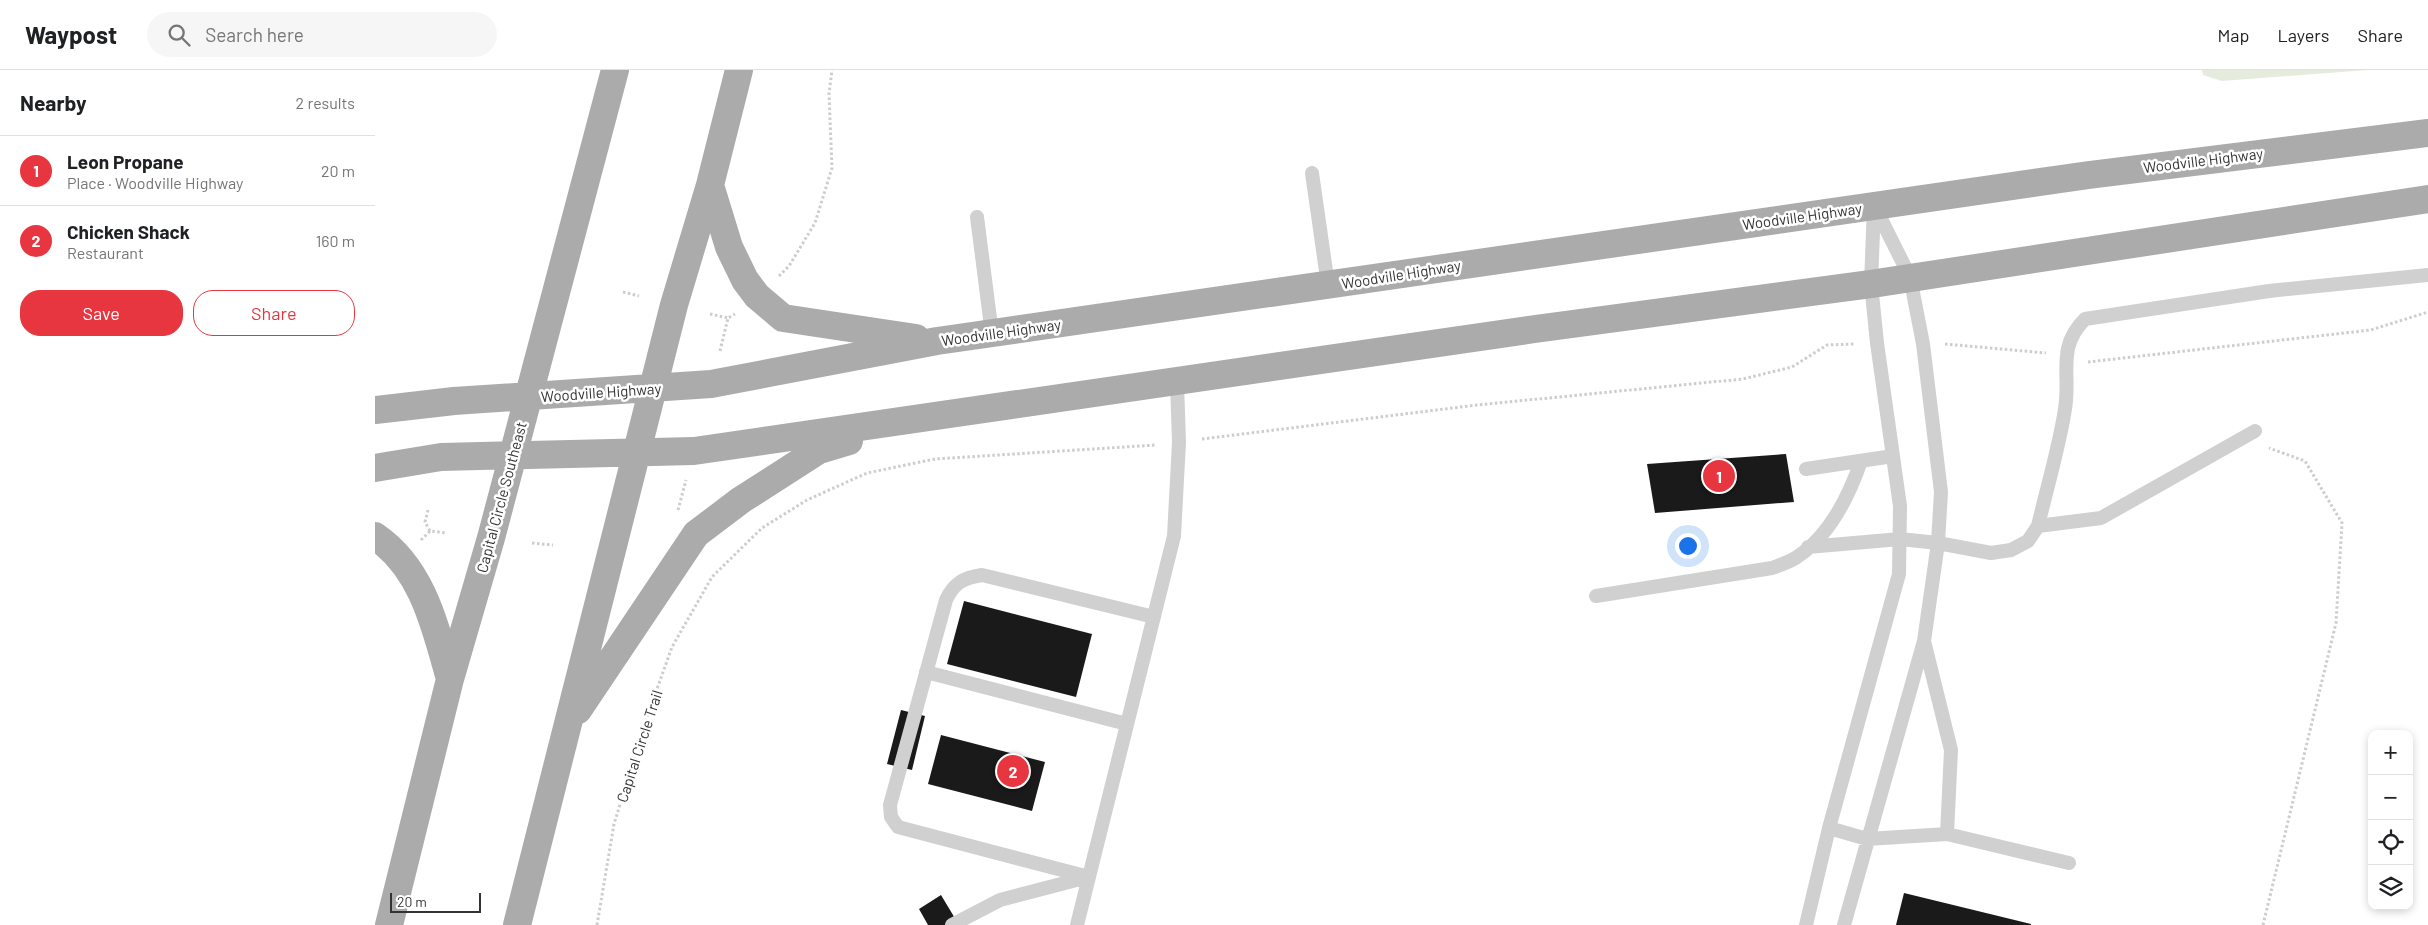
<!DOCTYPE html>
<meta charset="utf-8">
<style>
:root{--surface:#fff;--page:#f6f6f6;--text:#202124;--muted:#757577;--line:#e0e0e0;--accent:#e83640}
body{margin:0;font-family:Barlow,sans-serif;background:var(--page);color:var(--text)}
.controls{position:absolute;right:15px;bottom:15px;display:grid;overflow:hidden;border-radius:10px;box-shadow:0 2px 8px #0003}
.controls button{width:45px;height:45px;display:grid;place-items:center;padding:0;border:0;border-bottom:1px solid var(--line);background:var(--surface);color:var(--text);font:25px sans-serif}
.scale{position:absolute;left:15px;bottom:12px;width:91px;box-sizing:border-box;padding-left:5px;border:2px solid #333;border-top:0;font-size:14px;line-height:18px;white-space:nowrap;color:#333;-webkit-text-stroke:4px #fff;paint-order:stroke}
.you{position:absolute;left:1312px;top:475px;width:18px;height:18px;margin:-12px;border:4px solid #fff;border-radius:50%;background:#1a73e8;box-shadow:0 0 0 8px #1a73e833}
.badge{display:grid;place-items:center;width:32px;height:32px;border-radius:50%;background:var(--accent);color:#fff;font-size:16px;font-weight:700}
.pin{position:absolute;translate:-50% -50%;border:2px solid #fff;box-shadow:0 1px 5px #0006}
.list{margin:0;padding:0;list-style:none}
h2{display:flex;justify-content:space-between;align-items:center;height:65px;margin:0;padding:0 20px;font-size:21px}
h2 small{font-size:16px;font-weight:400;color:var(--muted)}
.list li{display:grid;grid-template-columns:32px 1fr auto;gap:15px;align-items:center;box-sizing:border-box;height:70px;padding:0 20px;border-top:1px solid var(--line)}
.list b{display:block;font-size:19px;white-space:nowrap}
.list p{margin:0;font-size:16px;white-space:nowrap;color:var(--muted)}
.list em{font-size:16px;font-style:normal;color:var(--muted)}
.actions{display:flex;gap:10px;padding:15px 20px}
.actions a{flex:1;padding:11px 0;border:1px solid var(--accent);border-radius:20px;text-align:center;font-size:18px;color:var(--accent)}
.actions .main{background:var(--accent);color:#fff}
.icon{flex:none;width:28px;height:28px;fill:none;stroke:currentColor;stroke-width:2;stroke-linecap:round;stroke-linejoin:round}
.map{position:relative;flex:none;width:2053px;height:855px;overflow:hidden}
header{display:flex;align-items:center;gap:30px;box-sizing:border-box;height:70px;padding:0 25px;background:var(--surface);border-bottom:1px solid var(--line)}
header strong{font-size:24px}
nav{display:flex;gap:28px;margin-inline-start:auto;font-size:18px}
.search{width:350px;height:45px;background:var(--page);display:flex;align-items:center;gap:12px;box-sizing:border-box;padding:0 18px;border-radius:28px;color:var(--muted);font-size:19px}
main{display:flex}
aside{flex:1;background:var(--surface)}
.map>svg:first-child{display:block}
.green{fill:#e5ecde}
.building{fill:#1a1a1a}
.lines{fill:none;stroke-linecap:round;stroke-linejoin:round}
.path{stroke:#cdcdcd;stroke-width:3;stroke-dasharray:2.5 2.5;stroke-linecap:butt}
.service{stroke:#d0d0d0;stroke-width:14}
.primary{stroke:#ababab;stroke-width:28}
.labels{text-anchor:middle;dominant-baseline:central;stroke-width:5;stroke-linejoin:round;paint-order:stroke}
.street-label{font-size:15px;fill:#333;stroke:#fff}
</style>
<header>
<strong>Waypost</strong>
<div class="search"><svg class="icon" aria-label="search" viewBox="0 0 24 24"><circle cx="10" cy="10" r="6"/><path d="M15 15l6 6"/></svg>Search here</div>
<nav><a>Map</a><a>Layers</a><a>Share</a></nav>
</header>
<main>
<aside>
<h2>Nearby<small>2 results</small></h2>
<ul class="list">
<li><span class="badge">1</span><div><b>Leon Propane</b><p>Place · Woodville Highway</p></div><em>20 m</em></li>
<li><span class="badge">2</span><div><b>Chicken Shack</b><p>Restaurant</p></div><em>160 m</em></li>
</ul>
<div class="actions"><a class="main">Save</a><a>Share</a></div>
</aside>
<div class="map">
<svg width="2053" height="855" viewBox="0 0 2053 855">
<rect width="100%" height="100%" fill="#fff"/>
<path class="green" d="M1827,0H1992L1847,11L1828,5Z"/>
<path class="building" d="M1411,384L1419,432L1280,443L1272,394Z
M589,531L717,564L701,627L572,594Z
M526,640L550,646L537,700L512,694Z
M566,665L670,692L657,741L553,714Z
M1529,823L1656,854V855H1521Z
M566,825L584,855H553L544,839Z"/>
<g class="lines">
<path class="path" d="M404,206L414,196L440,153L457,98L454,24L457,0
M248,222L264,226
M335,244L353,248
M1570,274L1671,283
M345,281L353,248L360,244
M1713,292L1996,260L2053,242
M827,369L1102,335L1368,309L1417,297L1452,275L1479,274
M53,440L50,452L55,461
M303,440L311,410
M46,470L55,461L72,463
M157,473L178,475
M222,855L239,754L272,647L297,577L337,507L387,458L432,430L492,403L560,389L781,375
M1888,855L1961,553L1967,453L1930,391L1894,378"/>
<path class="service" d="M937,103L953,215
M602,147L617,264
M1431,399L1518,386
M1663,456L1726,448L1880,361
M1433,477L1525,469L1563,473L1616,483L1636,480L1653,471L1663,456C1672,417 1684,378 1690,339C1696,304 1681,278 1710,249L1894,221L2053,205
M1221,526L1397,498C1405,495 1415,492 1422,487C1454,466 1474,426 1486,391
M1549,571L1576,680L1572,764
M551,602L752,654
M1454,758L1492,769L1572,764L1694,793
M714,807L523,757L516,747L515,735L571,530C579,513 588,508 607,505L779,547
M577,855L625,830L713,807
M702,855L799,466L804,372L802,313
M1431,855L1454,758L1524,504L1525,436L1502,273L1496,214L1499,136
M1469,855L1549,571L1563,473L1566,422L1548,274L1535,207L1499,135"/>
<path class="primary" d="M335,115L354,177L370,210L382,226L408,248L541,268
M0,340L79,331L336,314L562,271L1714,105L2053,63
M0,398L66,387L319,381L1160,259L1496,214L2053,129
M0,466C48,499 60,556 75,609
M203,640L321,464L366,430L444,380L474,371
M14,855L75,609L116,468L240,0
M142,855L299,235L335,115L364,0"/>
</g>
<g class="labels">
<g class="street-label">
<text transform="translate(1828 90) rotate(-7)">Woodville Highway</text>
<text transform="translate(1427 146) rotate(-8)">Woodville Highway</text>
<text transform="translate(1026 204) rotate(-9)">Woodville Highway</text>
<text transform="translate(626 262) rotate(-8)">Woodville Highway</text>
<text transform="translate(226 322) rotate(-4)">Woodville Highway</text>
<text transform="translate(126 427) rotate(-75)">Capital Circle Southeast</text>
<text transform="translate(264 676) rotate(-72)">Capital Circle Trail</text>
</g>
</g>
</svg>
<div class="controls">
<button>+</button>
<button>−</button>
<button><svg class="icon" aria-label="locate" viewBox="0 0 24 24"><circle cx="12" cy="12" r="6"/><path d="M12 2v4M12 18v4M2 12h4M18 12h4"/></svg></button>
<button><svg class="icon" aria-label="layers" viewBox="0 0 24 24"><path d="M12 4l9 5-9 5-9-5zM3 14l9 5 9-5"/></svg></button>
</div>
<div class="scale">20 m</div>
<div class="you"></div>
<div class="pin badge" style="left:1344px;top:406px">1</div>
<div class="pin badge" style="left:638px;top:701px">2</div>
</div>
</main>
